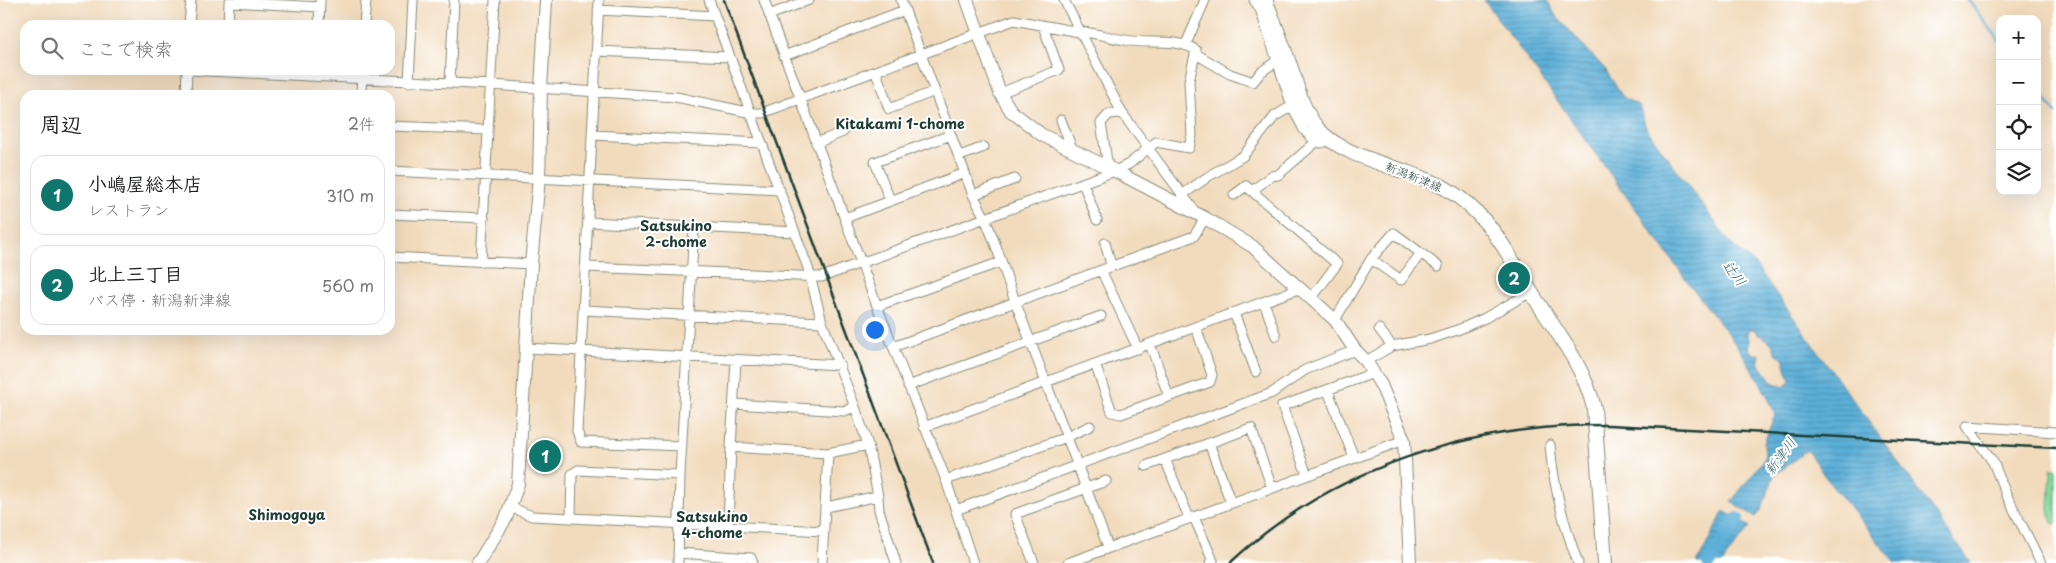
<!DOCTYPE html>
<html lang="ja">
<meta charset="utf-8">
<style>
:root{--surface:#fff;--page:#f2f2f2;--text:#202124;--muted:#757577;--line:#e0e0e0;--accent:#0f766e}
body{margin:0;font-family:"Playpen Sans","Klee One",sans-serif;background:var(--page);color:var(--text)}
.controls{position:absolute;right:15px;top:15px;display:grid;overflow:hidden;border-radius:10px;box-shadow:0 5px 20px #0002}
.controls button{width:45px;height:45px;display:grid;place-items:center;padding:0;border:0;border-bottom:1px solid var(--line);background:var(--surface);color:var(--text);font:25px sans-serif}
.you{position:absolute;left:874px;top:329px;width:18px;height:18px;margin:-12px;border:4px solid #fff;border-radius:50%;background:#1a73e8;box-shadow:0 0 0 8px #1a73e833}
.badge{display:grid;place-items:center;width:32px;height:32px;border-radius:50%;background:var(--accent);color:#fff;font-size:16px;font-weight:700}
.pin{position:absolute;translate:-50% -50%;border:2px solid #fff;box-shadow:0 1px 5px #0006}
.list{margin:0;padding:0;list-style:none}
h2{display:flex;justify-content:space-between;align-items:center;height:65px;margin:0;padding:0 20px;font-size:21px}
h2 small{font-size:16px;font-weight:400;color:var(--muted)}
.list li{display:grid;grid-template-columns:32px 1fr auto;gap:15px;align-items:center;box-sizing:border-box;height:80px;margin:0 10px 10px;padding:0 10px;border:1px solid var(--line);border-radius:15px}
.list b{display:block;font-size:19px;white-space:nowrap}
.list p{margin:0;font-size:16px;white-space:nowrap;color:var(--muted)}
.list em{font-size:16px;font-style:normal;color:var(--muted)}
.icon{flex:none;width:28px;height:28px;fill:none;stroke:currentColor;stroke-width:2;stroke-linecap:round;stroke-linejoin:round}
.map{position:relative;flex:none;width:2056px;height:563px;overflow:hidden}
.search{position:absolute;background:var(--surface);box-shadow:0 5px 20px #0002;left:20px;top:20px;width:375px;height:55px;display:flex;align-items:center;gap:12px;box-sizing:border-box;padding:0 18px;border-radius:15px;color:var(--muted);font-size:19px}
.panel{position:absolute;background:var(--surface);box-shadow:0 5px 20px #0002;left:20px;top:90px;width:375px;height:245px;border-radius:15px}
.map>svg:first-child{display:block}
.grass{fill:#85da9d;stroke:#528c68}
.water{fill:url(#water-rules);stroke:#3e7686;fill-rule:evenodd}
.lines{fill:none;stroke-linecap:round;stroke-linejoin:round}
.stream{stroke:#5cafd8;stroke-width:2.5}
.river{stroke:#5cafd8;stroke-width:14}
.street-casing{stroke:#888c78;stroke-width:11}
.secondary-casing{stroke:#888c78;stroke-width:14}
.primary-casing{stroke:#888c78;stroke-width:16}
.street{stroke:#fff;stroke-width:9}
.secondary{stroke:#fff;stroke-width:12}
.primary{stroke:#fff;stroke-width:14}
.rail{stroke:#1f3d34;stroke-width:2.5}
.labels{text-anchor:middle;dominant-baseline:central;stroke-width:4;stroke-linejoin:round;paint-order:stroke}
.street-label{font-size:12px;fill:#1f3d34;stroke:#fff}
.neighbourhood-label{font-size:14px;font-weight:bold;fill:#1f3d34;stroke:#fff}
.water-label{font-size:14px;font-style:italic;fill:#34656d;stroke:#fff}
</style>
<div class="map">
<svg width="2056" height="563" viewBox="0 0 2056 563">
<defs>
<pattern id="water-rules" width="6" height="5" patternUnits="userSpaceOnUse" patternTransform="scale(1.25)"><rect width="6" height="5" fill="#5cafd8"/><path d="M0 2.5h6" fill="none" stroke="#4b90b0"/></pattern>
</defs>
<rect width="100%" height="100%" fill="#fff"/>
<filter id="ink" filterUnits="userSpaceOnUse"><feTurbulence type="fractalNoise" baseFrequency=".02" numOctaves="2"/><feDisplacementMap in="SourceGraphic" scale="10" xChannelSelector="R" yChannelSelector="G"/><feConvolveMatrix kernelMatrix="1 2 1 2 8 2 1 2 1" color-interpolation-filters="sRGB"/></filter>
<filter id="wash" filterUnits="userSpaceOnUse"><feTurbulence type="fractalNoise" baseFrequency=".0096" numOctaves="4" result="noise"/><feDisplacementMap in="SourceGraphic" scale="20" xChannelSelector="R" yChannelSelector="G"/><feGaussianBlur stdDeviation="1.12" result="paint"/><feColorMatrix in="noise" values="0 0 0 0 0 0 0 0 0 0 0 0 0 0 0 0 0 1.4 0 .05"/><feComposite in="paint" operator="in"/></filter>
<g filter="url(#wash)">
<rect width="100%" height="100%" fill="#f2dbbd"/>
<path class="grass" d="M2051,469H2056V524L2052,523L2049,510Z"/>
<path class="water" d="M1484,0H1547L1556,16L1605,69L1623,97L1640,106L1646,128L1731,244L1754,263L1971,563H1895L1824,475L1807,450L1774,476L1761,510L1756,517L1731,502L1765,458L1764,443L1775,414C1754,360 1713,317 1679,270C1614,180 1550,89 1484,0ZM1749,328L1757,331L1758,335L1762,336L1772,344L1776,353L1784,360L1790,381L1784,387L1772,382L1758,362L1760,357L1759,354H1754L1748,347L1750,341L1747,334Z
M1724,511L1750,527C1741,539 1731,549 1723,563H1697Z"/>
<g class="lines">
<path class="stream" d="M1968,0L2000,41
M2037,89L2056,113"/>
<path class="river" d="M1709,563L1737,519"/>
</g>
</g>
<g filter="url(#ink)">
<g class="lines">
<defs>
<path id="street" d="M599,0L577,431L581,442L682,446
M709,0L808,268L822,322L855,407L844,411L734,404
M764,0L877,306L946,480L973,563
M901,0L973,195C992,228 1002,265 1015,301C1046,383 1078,465 1108,547
M1064,0L1122,113L1193,209
M1254,0L1260,9L1292,106L1304,130L1316,142L1322,143L1329,139
M598,10L715,16
M769,15L809,0
M189,25L191,0
M228,25L229,2L320,7
M319,25L320,0
M364,25L366,0
M1186,44L1205,0
M596,51L730,57
M1196,54L1230,74L1253,82L1261,72L1278,60
M784,56L905,10
M188,70L491,85L676,97L752,113H762L1014,20L1079,32C1095,32 1109,38 1125,40C1148,45 1175,37 1196,50L1189,81L1192,135L1189,148L1156,142L1129,164L1115,171L822,277L586,267
M876,72L889,109L935,91
M409,82L413,0
M450,83L454,0
M1000,93L1059,70L1043,26
M186,95L187,70
M361,95L362,70
M1061,120L1073,151
M390,126L488,130
M592,135L762,143
M816,143L843,132
M960,156L984,147
M1108,167L1101,123L1109,114L1122,113
M390,171L780,190
M1083,183L1097,220
M1252,191L1271,176L1278,175L1316,142
M973,195L1015,179
M1182,195L1209,176L1243,156L1275,116L1292,106
M1234,195L1246,186L1337,264L1311,299
M890,200L875,162L951,135
M390,214L484,218
M845,218L965,173
M588,222L795,232
M1105,243L1111,265
M390,257L531,264
M1371,259L1401,280L1421,253
M481,262L495,0
M1101,270L1138,349
M1264,302L1276,336
M877,306L1001,262
M583,310L822,322
M1234,313L1256,372
M1335,320L1371,259L1394,233L1438,266
M1379,329L1392,346
M1150,344L1169,397
M893,347L1194,236L1205,218
M526,348L840,365
M1366,361L1392,346L1430,339L1460,329L1485,318L1531,292
M1095,364L1112,412L1121,414L1210,382L1212,375L1196,327
M908,386L1101,316
M1328,391L1354,458
M855,407L868,445
M1967,426L1993,462L2006,494L2041,563
M1967,426L2056,432
M924,427L1298,289
M1209,443L1231,503
M1550,445C1553,485 1564,525 1578,563
M731,447L736,360
M1146,466L1165,459
M1307,475L1282,406L1374,373
M946,480L1067,437L1090,426
M510,507L532,516L824,531
M826,507L878,496
M956,510L1272,393L1305,370L1355,350
M571,517L572,474L578,470L680,475
M1194,517L1213,561L1210,563
M1189,518L1165,459L1251,428L1272,488
M728,526L731,447L828,453L868,445L878,496L879,510L896,563
M678,553L751,558L753,563
M678,563L680,475L694,227
M822,563L828,453
M1034,563L1015,514L1106,481
M1068,563L1404,440"/>
<path id="secondary" d="M967,0L1000,93L1011,111L1042,135L1115,171L1205,218L1252,246L1335,320L1355,350L1366,361L1381,385L1404,440L1410,563
M478,563L506,518L518,484L531,264L539,178L541,89L546,0"/>
<path id="primary" d="M1265,0C1275,23 1283,47 1292,71C1298,91 1304,113 1318,129C1345,160 1409,168 1445,188C1461,197 1476,211 1488,225C1505,245 1517,270 1531,292C1554,329 1584,365 1594,408L1605,563"/>
</defs>
<use href="#street" class="street-casing"/>
<use href="#secondary" class="secondary-casing"/>
<use href="#primary" class="primary-casing"/>
<use href="#street" class="street"/>
<use href="#secondary" class="secondary"/>
<use href="#primary" class="primary"/>
<path class="rail" d="M724,0L933,563
M1230,563C1332,467 1471,424 1609,425L2056,448"/>
</g>
</g>
<g class="labels">
<g class="street-label">
<text transform="translate(1414 176) rotate(22)">新潟新津線</text>
</g>
<g class="neighbourhood-label">
<text x="900" y="123">Kitakami 1-chome</text>
<text x="676" y="225">Satsukino<tspan x="676" dy="16">2-chome</tspan></text>
<text x="287" y="514">Shimogoya</text>
<text x="712" y="516">Satsukino<tspan x="712" dy="16">4-chome</tspan></text>
</g>
<g class="water-label">
<text transform="translate(1735 273) rotate(53)">辻川</text>
<text transform="translate(1780 456) rotate(-54)">新津川</text>
</g>
</g>
</svg>
<div class="controls">
<button>+</button>
<button>−</button>
<button><svg class="icon" aria-label="locate" viewBox="0 0 24 24"><circle cx="12" cy="12" r="6"/><path d="M12 2v4M12 18v4M2 12h4M18 12h4"/></svg></button>
<button><svg class="icon" aria-label="layers" viewBox="0 0 24 24"><path d="M12 4l9 5-9 5-9-5zM3 14l9 5 9-5"/></svg></button>
</div>
<div class="you"></div>
<div class="pin badge" style="left:545px;top:456px">1</div>
<div class="pin badge" style="left:1514px;top:278px">2</div>
<div class="search"><svg class="icon" aria-label="search" viewBox="0 0 24 24"><circle cx="10" cy="10" r="6"/><path d="M15 15l6 6"/></svg>ここで検索</div>
<section class="panel">
<h2>周辺<small>2件</small></h2>
<ul class="list">
<li><span class="badge">1</span><div><b>小嶋屋総本店</b><p>レストラン</p></div><em>310 m</em></li>
<li><span class="badge">2</span><div><b>北上三丁目</b><p>バス停 · 新潟新津線</p></div><em>560 m</em></li>
</ul>
</section>
</div>
